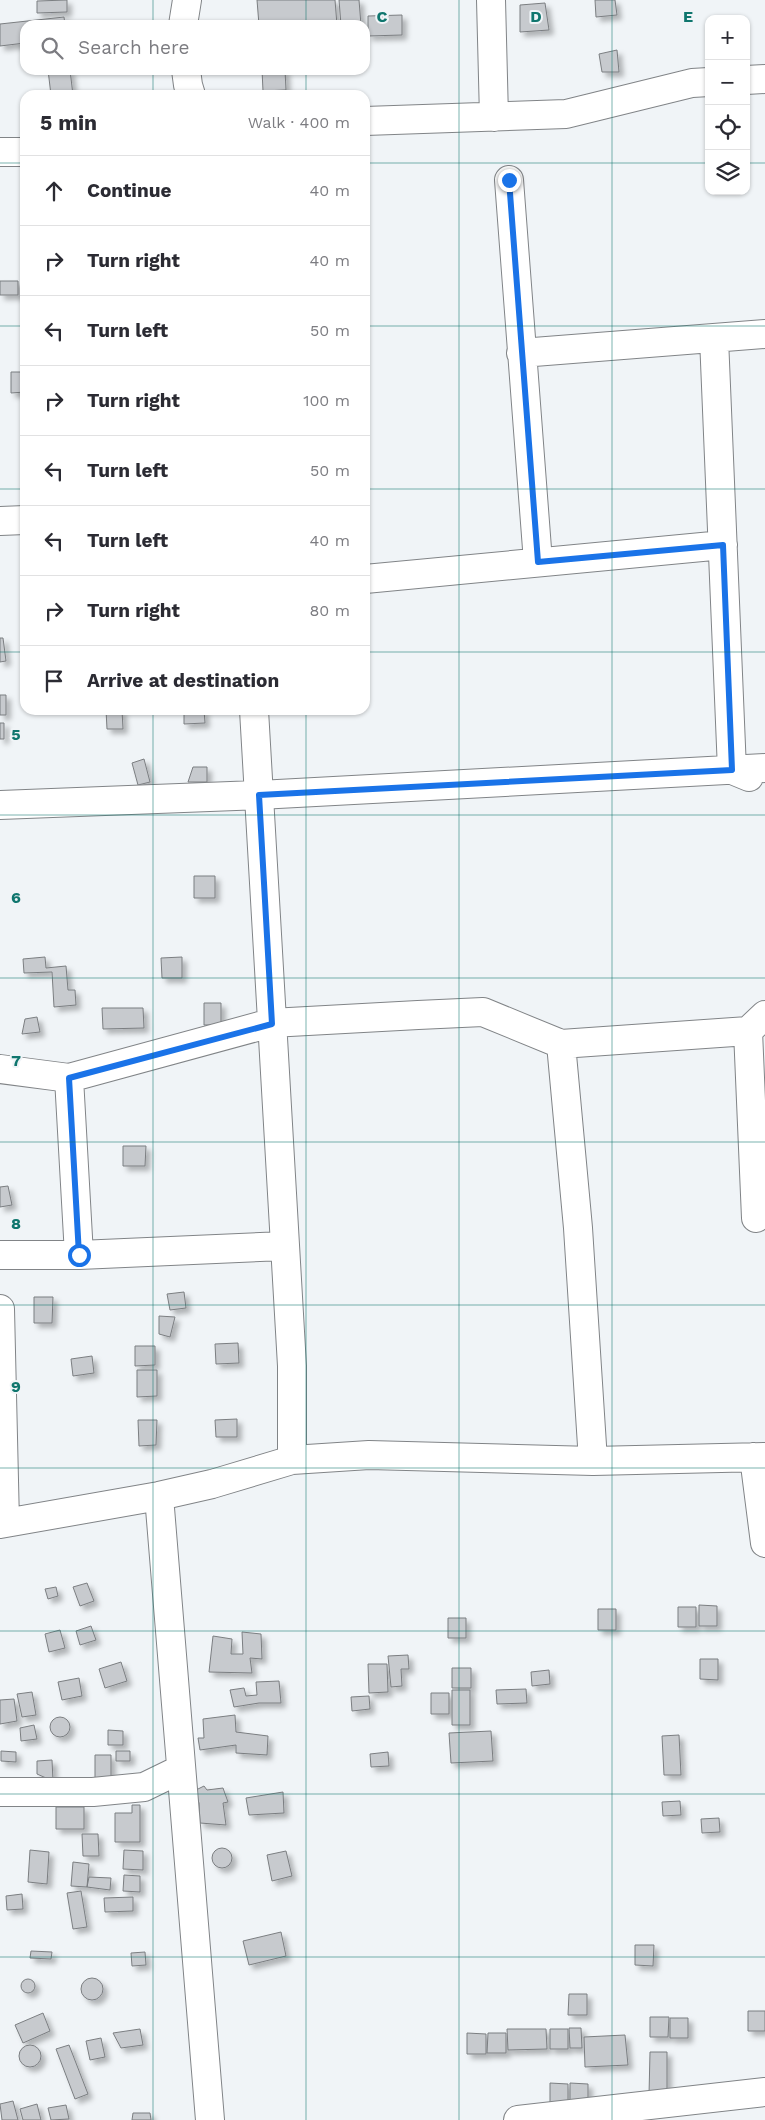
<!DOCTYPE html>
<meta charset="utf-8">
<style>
:root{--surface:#fff;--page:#f2f2f3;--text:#2b2b33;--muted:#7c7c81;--line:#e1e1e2}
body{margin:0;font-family:"Work Sans",sans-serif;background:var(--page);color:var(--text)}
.controls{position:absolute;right:15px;top:15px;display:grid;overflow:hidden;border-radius:10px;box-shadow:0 1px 4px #0004}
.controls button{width:45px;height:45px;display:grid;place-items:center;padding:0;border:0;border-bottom:1px solid var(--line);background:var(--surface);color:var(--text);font:25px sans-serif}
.stop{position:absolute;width:15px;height:15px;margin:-11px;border:4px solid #1a73e8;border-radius:50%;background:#fff}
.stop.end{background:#1a73e8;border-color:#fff;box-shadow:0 1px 5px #0008}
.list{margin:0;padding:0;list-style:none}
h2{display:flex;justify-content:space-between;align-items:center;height:65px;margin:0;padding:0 20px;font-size:21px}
h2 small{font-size:16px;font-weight:400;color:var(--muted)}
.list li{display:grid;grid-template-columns:32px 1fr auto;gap:15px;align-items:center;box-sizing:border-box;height:70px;padding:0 20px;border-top:1px solid var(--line)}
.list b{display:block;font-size:19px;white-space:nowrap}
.list em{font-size:16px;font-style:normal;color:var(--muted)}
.icon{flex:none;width:28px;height:28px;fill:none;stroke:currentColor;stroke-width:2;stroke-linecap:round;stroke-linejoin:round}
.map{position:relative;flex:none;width:765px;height:2120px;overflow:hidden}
.search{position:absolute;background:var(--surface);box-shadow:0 1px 4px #0004;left:20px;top:20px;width:350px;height:55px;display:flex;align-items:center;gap:12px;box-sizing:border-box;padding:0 18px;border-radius:15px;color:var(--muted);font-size:19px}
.panel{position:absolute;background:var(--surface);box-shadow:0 1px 4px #0004;left:20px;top:90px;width:350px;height:625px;border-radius:15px}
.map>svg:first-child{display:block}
.building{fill:#c7cace;stroke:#7b7e81;filter:url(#shadow)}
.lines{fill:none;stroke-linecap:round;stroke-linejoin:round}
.minor-casing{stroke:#818487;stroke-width:30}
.minor{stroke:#fff;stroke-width:28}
.route{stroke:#1a73e8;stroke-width:6}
.grid{fill:none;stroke:#0f766e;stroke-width:1;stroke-opacity:0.55}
.grid-label{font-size:16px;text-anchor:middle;font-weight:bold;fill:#0f766e;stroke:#f0f4f7;stroke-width:4;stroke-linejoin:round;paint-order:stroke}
</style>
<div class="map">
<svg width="765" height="2120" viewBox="0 0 765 2120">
<defs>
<filter id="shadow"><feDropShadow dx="4.5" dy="4.5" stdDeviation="2.5" flood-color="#0004"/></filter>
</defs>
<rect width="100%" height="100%" fill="#f0f4f7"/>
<path class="building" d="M67,0V12L37,13V1Z
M257,0H335L337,25H259Z
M339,0H359L361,25H341Z
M595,0H615L617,15L596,17Z
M545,3L549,30L520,32V5Z
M402,15V35L368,36V16Z
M64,17L65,25H25V43L0,46V24Z
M617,50L619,72H602L599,54Z
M48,70H70L73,95H51Z
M262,70H285L286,90L263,91Z
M0,281H18V295H0Z
M11,372H25V392L11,393Z
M0,638H3L6,661L0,662Z
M0,695H6V715H0Z
M106,710H122L123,729H107Z
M184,710H204L205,723L184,724Z
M0,723H4V739H0Z
M144,759L150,782L138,785L132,763Z
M193,767H207V782H188Z
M194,876H215V898H194Z
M45,957L46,968L66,966L68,990H75L76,1005L54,1007L52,972L24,973L23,959Z
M182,957V978H162L161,958Z
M204,1003H221V1025H204Z
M102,1008H143L144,1028L103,1029Z
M37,1017L40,1032L22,1034L25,1019Z
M123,1146H146L145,1166H123Z
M8,1186L12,1205L0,1207V1187Z
M184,1292L186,1308L170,1310L167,1294Z
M34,1297H53L52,1323H34Z
M159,1316L175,1317L170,1337L159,1334Z
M238,1343L239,1363L216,1364L215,1344Z
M135,1346H155V1365L135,1366Z
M92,1356L94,1373L73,1376L71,1359Z
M137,1370H157V1396L137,1397Z
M237,1419V1437H216L215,1420Z
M138,1420H157L156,1445L139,1446Z
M87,1583L94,1601L80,1606L73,1587Z
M56,1587L58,1596L48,1599L45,1589Z
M699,1605L717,1606V1626H699Z
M678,1607H696V1627H678Z
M598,1609H616V1630H598Z
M448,1618H466V1638H448Z
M91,1626L96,1640L80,1645L76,1631Z
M60,1630L65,1648L49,1652L45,1634Z
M242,1632L261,1634L262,1659L250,1658L252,1673L209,1672L213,1636L232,1639L231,1654H243Z
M408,1655L409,1669H401L402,1686L391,1687L388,1656Z
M700,1659H718V1680L700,1679Z
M121,1662L127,1681L105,1688L99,1669Z
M368,1664H387L388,1692L369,1693Z
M452,1668H471V1688H452Z
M549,1670L550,1684L532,1686L531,1672Z
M79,1678L82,1696L62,1700L58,1682Z
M279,1681L281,1703H259L234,1707L230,1690L244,1688L246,1696L257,1695L256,1682Z
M526,1689L527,1703L497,1704L496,1690Z
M452,1690H470V1725H452Z
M32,1692L36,1715L22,1717L17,1694Z
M431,1693H449V1714H431Z
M369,1696L370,1709L352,1711L351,1697Z
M14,1699L17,1721L0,1724V1700Z
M235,1715L236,1732L268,1736L267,1755L236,1753V1745L200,1750L198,1738H204L203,1719Z
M50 1727a10 10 0 1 1 20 0a10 10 0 1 1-20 0Z
M34,1725L37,1739L21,1741L20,1728Z
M108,1730L123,1731V1745H108Z
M491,1731L493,1761L451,1763L449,1733Z
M679,1735L681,1775H664L662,1736Z
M1,1751L16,1752V1762L1,1761Z
M116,1751H130V1761H116Z
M388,1752L389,1766L371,1767L370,1754Z
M95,1755H111V1777L95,1778Z
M52,1760L53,1781L37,1774V1761Z
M204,1786L207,1790L223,1788L228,1802L223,1803L226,1825L200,1823L199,1803L194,1791Z
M283,1792L284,1813L249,1815L246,1798Z
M680,1801L681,1815L663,1816L662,1802Z
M132,1805H140V1842H115V1813H132Z
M56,1807H84V1829H56Z
M719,1818L720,1832L702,1833L701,1819Z
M82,1834H98L99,1856H83Z
M212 1858a10 10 0 1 1 20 0a10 10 0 1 1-20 0Z
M30,1850L49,1852L47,1884L28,1882Z
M124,1850L143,1851V1870L123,1869Z
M286,1851L292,1876L272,1881L267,1855Z
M73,1862L89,1864L87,1887L71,1886Z
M124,1875L140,1876V1892L123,1891Z
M89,1877L111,1878L110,1890L87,1887Z
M81,1891L87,1927L73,1929L67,1893Z
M22,1894L23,1909L7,1910L6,1896Z
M133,1897V1911L105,1912L104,1898Z
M281,1932L286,1956L249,1965L243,1941Z
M635,1945H654L653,1966L635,1965Z
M31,1951L52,1952L51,1959L30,1958Z
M145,1952L146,1965L132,1966L131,1953Z
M81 1989a11 11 0 1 1 22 0a11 11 0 1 1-22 0Z
M21 1986a7 7 0 1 1 14 0a7 7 0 1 1-14 0Z
M569,1994H587V2015H568Z
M748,2011H765V2031H748Z
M43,2013L50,2031L23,2043L15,2025Z
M650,2017H669L668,2037H650Z
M670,2018H688V2038H670Z
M569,2028H581L582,2048H570Z
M140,2029L143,2045L121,2048L113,2033Z
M507,2029H546L547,2049L508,2050Z
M550,2029H568V2049H550Z
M467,2033L486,2034V2054H467Z
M488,2033H506V2053H487Z
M625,2035L628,2065L585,2067L584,2037Z
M101,2038L105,2057L90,2060L86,2041Z
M19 2056a11 11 0 1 1 22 0a11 11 0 1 1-22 0Z
M69,2045L88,2094L75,2099L56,2049Z
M650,2052H667V2095H649Z
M550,2083L568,2084V2104H550Z
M570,2083L588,2084V2104H570Z
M13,2101L18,2120H2L0,2104Z
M37,2104L41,2120H23L20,2109Z
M66,2105L69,2119L51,2120L48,2108Z
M133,2113H150L151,2120H132Z"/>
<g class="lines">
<defs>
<path id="minor" d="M491,0L494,117
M183,25L187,0
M186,70L188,85L191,95
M746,80L765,79
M365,121L566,114L692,83L709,82
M0,152H25
M509,180L538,562
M714,338L732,770L749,777
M521,353L765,334
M0,521L25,520
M365,579L723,545
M254,710L292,1366V1460L369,1455L593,1461L765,1457
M0,805L259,795L765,768
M561,1044L578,1228L593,1461
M0,1069L69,1078L271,1023L418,1015L483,1012L561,1044L748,1031
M69,1078L79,1255
M756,1218L748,1031L765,1015
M0,1255H79L284,1246
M0,1309L5,1523
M754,1457L765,1543
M159,1496L210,2120
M0,1524L159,1496L212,1484L292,1460
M0,1792H93L144,1787L181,1769
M518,2120L765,2092"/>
</defs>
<use href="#minor" class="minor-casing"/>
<use href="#minor" class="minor"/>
</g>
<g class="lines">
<path class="route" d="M79,1255L69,1078L272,1024L259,795L732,770L723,545L538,562L509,180"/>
</g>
<path class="grid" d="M153,0V25M306,0V25M459,0V2120M612,0V2120M153,70V95M306,70V95M0,163H25M365,163H709M746,163H765M0,326H25M365,326H765M0,489H25M365,489H765M0,652H25M365,652H765M153,710V2120M306,710V2120M0,815H765M0,978H765M0,1142H765M0,1305H765M0,1468H765M0,1631H765M0,1794H765M0,1957H765"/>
<g class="grid-label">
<text x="382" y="22">C</text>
<text x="536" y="22">D</text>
<text x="688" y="22">E</text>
<text x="16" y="740">5</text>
<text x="16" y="903">6</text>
<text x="16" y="1066">7</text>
<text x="16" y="1229">8</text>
<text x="16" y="1392">9</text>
</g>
</svg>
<div class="controls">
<button>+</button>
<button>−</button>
<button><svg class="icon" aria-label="locate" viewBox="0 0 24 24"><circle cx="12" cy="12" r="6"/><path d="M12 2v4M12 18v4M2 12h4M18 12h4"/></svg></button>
<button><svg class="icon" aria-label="layers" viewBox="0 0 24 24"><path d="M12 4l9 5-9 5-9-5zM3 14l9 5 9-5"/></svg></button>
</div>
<div class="stop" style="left:79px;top:1255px"></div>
<div class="stop end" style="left:509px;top:180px"></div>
<div class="search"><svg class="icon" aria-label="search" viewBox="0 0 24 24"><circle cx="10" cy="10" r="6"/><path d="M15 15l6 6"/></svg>Search here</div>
<section class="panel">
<h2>5 min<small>Walk · 400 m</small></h2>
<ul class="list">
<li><svg class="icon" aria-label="ahead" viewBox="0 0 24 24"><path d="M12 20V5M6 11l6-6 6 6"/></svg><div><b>Continue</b></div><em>40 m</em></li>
<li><svg class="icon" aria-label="right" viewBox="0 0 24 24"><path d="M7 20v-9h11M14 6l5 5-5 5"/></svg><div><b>Turn right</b></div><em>40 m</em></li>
<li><svg class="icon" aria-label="left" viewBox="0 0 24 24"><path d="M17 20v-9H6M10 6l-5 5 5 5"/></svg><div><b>Turn left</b></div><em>50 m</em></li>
<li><svg class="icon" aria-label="right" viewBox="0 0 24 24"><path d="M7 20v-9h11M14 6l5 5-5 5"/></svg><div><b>Turn right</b></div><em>100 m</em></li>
<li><svg class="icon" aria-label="left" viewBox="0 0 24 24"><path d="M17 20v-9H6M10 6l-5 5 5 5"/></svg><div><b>Turn left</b></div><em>50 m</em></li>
<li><svg class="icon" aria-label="left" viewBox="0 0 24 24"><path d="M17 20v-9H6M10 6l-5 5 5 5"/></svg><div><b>Turn left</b></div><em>40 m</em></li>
<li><svg class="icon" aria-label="right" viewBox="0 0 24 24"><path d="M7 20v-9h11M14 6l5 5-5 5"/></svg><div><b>Turn right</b></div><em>80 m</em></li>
<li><svg class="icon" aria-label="arrive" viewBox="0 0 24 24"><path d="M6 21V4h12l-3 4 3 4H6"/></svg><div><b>Arrive at destination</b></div></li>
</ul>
</section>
</div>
